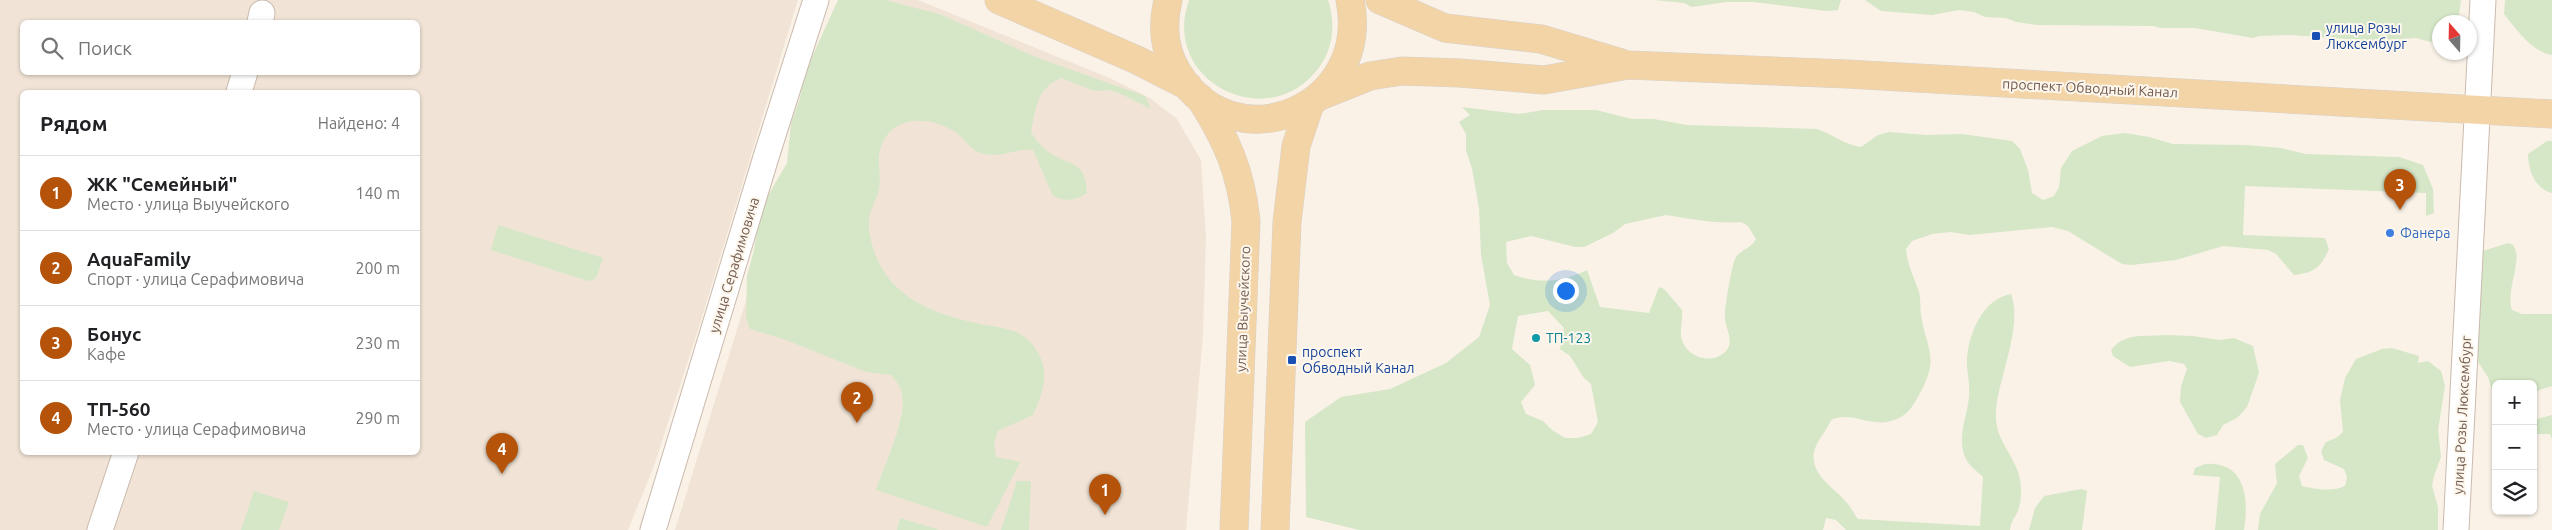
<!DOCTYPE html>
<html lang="ru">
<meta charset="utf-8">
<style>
:root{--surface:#fff;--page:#f6f6f6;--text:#202124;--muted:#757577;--line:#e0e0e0;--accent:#b45309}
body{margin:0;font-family:Ubuntu,sans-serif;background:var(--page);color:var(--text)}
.controls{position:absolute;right:15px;bottom:15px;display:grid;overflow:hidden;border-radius:8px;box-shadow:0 1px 4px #0004}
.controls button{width:45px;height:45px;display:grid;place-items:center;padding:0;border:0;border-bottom:1px solid var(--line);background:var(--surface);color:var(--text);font:25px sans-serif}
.compass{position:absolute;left:2432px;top:15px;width:45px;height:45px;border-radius:50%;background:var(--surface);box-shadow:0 1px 4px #0004;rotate:340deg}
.you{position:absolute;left:1565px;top:290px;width:18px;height:18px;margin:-12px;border:4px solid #fff;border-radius:50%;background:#1a73e8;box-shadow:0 0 0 8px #1a73e833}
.badge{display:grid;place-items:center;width:32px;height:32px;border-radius:50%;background:var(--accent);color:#fff;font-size:16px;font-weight:700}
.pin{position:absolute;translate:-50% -41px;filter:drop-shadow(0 1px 2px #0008)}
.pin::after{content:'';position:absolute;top:26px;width:18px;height:15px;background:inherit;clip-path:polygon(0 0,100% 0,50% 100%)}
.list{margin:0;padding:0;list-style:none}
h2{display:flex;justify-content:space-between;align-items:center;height:65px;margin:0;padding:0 20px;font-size:21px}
h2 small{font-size:16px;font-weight:400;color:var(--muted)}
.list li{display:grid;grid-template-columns:32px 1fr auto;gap:15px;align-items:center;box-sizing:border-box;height:75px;padding:0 20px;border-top:1px solid var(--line)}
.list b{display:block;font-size:19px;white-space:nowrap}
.list p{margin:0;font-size:16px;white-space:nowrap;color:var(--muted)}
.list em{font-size:16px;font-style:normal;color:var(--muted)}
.icon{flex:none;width:28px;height:28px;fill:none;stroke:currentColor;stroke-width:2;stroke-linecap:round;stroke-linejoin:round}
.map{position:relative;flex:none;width:2552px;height:530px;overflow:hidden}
.search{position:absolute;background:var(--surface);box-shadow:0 1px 4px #0004;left:20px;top:20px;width:400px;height:55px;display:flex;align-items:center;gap:12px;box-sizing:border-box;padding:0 18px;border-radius:8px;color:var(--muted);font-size:19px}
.panel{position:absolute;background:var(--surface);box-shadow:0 1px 4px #0004;left:20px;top:90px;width:400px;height:365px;border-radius:8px}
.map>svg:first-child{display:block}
.residential{fill:#f1e4d6;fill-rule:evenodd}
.green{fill:#d5e7c7;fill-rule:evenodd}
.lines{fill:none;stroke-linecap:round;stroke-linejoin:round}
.minor-casing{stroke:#cbbaae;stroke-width:27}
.major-casing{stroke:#d8d1cd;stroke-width:29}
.minor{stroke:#fff;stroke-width:25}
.major{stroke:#f3d4a6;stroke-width:28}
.transit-dot{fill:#1a4fb4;stroke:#fdf7ed;stroke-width:2}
.shop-dot{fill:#3f7fe0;stroke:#fdf7ed;stroke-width:2}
.culture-dot{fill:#0f9aa8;stroke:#fdf7ed;stroke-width:2}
.labels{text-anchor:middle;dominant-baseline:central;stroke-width:4;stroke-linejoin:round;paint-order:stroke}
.transit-label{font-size:14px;fill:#164399;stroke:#fdf7ed;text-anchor:start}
.street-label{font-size:14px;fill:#725a4e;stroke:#fdf7ed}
.shop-label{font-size:14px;fill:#366cbe;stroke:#fdf7ed;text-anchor:start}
.culture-label{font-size:14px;fill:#0d838f;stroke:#fdf7ed;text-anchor:start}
</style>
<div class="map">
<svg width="2552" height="530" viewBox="0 0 2552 530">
<rect width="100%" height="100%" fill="#faf2e7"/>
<path class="residential" d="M0,0H798L698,330L654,466L628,530H0ZM22,22H418V72H22ZM22,92H418V452H22Z
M839,0H918L1112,79L1150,98L1177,119L1201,160L1206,237L1203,335L1186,530H675Z"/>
<path class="green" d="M838,0H886L942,15L1038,58L1145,96L1151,109L1121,94L1109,90L1095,91L1061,78C1036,89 1036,108 1031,132C1036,140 1042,148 1050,153C1073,167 1085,161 1087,193C1074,201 1066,202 1053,196L1033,150C1016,148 1002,158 985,154C970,152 964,136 952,130C917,110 876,122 879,167C880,174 880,183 879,190C875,204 867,213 869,229C877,292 926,313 981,324C999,328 1020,328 1032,344C1052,369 1044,390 1033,415L998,431L994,443L996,457L1020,462L987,527L876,490C884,466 907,419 902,395C901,387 896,381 891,375L866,372L786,340L750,329L746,317L747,276L754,250L759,211L787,163L791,123L800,98L805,72Z
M1189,0H1328C1335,21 1334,44 1322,63C1274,138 1159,84 1189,0Z
M1654,0H1841L1838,10L1826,11L1753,2H1726L1692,7L1684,3Z
M1865,0H2461L2458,22H2440L2439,40L2435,43L2416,38L2374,41L2291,35L2259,36L2253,38L2195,28H2160L2154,26L2038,25L2016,22L2006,18L1985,17L1974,12L1959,10L1932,15L1881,11Z
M2505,0H2552V55C2531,51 2517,30 2504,14Z
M1462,107L1519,114L1543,110H1596L1632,119H1654L1687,125L1817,129C1833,134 1844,145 1861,147L1878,135L1889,132L1926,135L1962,134L2012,141L2020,149L2028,170L2032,193L2043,200L2054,196L2059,187L2061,168L2072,151L2102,136L2125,133L2149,137L2173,144L2246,145L2281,148L2306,154L2399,157L2423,165L2433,189L2434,213L2426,216V193L2245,186L2243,235L2325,238L2329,249C2320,268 2316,272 2294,275L2276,254L2268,250L2223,246L2176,260L2131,265L2122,264L2068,231L2052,227L1969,235L1951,232L1932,234L1912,241L1906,249C1907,264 1914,277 1919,292C1921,300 1920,307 1921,315C1927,351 1940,358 1919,395C1913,405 1909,414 1897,419C1872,430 1853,410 1831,420C1827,430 1819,438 1816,446C1805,473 1834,487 1847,503C1851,507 1854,514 1858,519L1980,526L1983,477C1977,471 1968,465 1965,457C1957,437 1967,417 1969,397C1970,386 1968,377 1967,366C1966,339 1981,299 2011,294C2023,326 1999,376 1996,410C1994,440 2012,451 2019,475C2022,485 2022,503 2017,513C2013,520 2011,522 2010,530H1846L1836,520L1826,518L1823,530H1359L1306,517L1305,422L1341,397L1390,389L1446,363L1479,337L1490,305L1481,255L1479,208L1472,169L1466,150V134L1459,122L1470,115ZM1666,215C1691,219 1715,224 1741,222L1748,226L1756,239C1751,249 1739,250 1735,259C1731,269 1724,310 1725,319C1726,330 1735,342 1725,352C1710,366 1684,356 1681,336C1680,328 1683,319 1682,310L1664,289L1659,287L1649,313L1600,307L1587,270C1563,282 1540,284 1514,275L1507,263L1506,242L1531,236L1575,247H1584L1613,233L1625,224ZM1548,311L1564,328L1560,349L1570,356L1584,378L1591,384L1598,422L1591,434L1578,438H1565L1552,430L1543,421L1526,414L1521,402L1535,385L1530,365L1512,349L1518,316Z
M2547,141H2552V193C2535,189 2528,170 2528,154Z
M498,225L603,258L597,276L593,280L588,281L491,250Z
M2508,243L2513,245C2524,259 2505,290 2512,310L2522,314H2552V386L2539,390L2533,395V384H2496V404L2488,377L2476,359L2483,251Z
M2165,335L2193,336L2219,340L2234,338L2253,346L2259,373L2247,407L2237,418L2223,425L2217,435L2206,438L2198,434L2180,402L2181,386L2187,369L2184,364L2169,361L2130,367L2113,356L2111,350C2125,332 2145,337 2165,335Z
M2392,348L2419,356L2418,363L2428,361L2441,371L2445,386L2438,430L2441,457L2434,476L2432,486L2438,507V530H2258L2260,514L2277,483L2275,464L2298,445H2303L2308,458L2299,476L2302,486C2314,489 2334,492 2345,486L2347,477L2344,469L2324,460L2321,451L2326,442L2336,438L2343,432L2340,400L2345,378L2356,359L2382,349Z
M2552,415V439L2550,434H2533V420Z
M2205,464C2246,461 2249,499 2244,530H2215L2220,477L2193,475L2195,468Z
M1017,481H1031L1029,530H1001Z
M2081,489L2087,491L2082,530H2029L2035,508L2044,496Z
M254,491L289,502L279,530H241Z
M900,518L940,530H897Z"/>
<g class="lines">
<defs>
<path id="minor" d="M260,22L262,13
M239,92L245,72
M100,530L126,452
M653,530L766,157L816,0
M2456,530L2483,0"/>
<path id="major" d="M999,0L1137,60L1188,86
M1168,0C1162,25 1164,51 1178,73C1235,165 1372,108 1350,0
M1380,0L1445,28L1541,39L1621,63
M1320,96L1370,76L1402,71L1460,73L1544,80L1628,65L1847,74L2552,114
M1200,98C1227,140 1241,172 1246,221L1234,530
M1275,530L1287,222L1296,146L1310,104"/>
</defs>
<use href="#minor" class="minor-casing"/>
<use href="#major" class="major-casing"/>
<use href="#minor" class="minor"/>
<use href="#major" class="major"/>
</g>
<g class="transit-dot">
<rect x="2311" y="31" width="10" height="10" rx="2.5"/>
<rect x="1287" y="355" width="10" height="10" rx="2.5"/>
</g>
<circle class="shop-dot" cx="2390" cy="233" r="5"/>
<circle class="culture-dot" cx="1536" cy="338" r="5"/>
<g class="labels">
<g class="transit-label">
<text x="2326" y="28">улица Розы<tspan x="2326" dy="16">Люксембург</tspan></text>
<text x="1302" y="352">проспект<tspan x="1302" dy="16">Обводный Канал</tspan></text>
</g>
<g class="street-label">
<text transform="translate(2090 88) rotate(3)">проспект Обводный Канал</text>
<text transform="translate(734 265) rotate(-73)">улица Серафимовича</text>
<text transform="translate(1243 309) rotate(-88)">улица Выучейского</text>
<text transform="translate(2462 415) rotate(-87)">улица Розы Люксембург</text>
</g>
<g class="shop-label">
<text x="2400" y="233">Фанера</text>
</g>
<g class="culture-label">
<text x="1546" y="338">ТП-123</text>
</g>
</g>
</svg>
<div class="controls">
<button>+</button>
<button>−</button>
<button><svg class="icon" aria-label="layers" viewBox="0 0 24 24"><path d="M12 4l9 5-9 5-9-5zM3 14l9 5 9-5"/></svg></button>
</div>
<svg class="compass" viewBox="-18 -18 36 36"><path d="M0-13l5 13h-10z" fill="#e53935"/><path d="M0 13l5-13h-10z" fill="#757577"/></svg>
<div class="you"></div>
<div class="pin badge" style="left:1105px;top:515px">1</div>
<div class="pin badge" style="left:857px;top:423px">2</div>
<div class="pin badge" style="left:2400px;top:210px">3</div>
<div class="pin badge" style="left:502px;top:474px">4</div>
<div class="search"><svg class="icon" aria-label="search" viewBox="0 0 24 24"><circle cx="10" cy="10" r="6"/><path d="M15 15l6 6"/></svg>Поиск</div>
<section class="panel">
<h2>Рядом<small>Найдено: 4</small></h2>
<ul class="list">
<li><span class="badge">1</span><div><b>ЖК &quot;Семейный&quot;</b><p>Место · улица Выучейского</p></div><em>140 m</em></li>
<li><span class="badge">2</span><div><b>AquaFamily</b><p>Спорт · улица Серафимовича</p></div><em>200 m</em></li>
<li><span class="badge">3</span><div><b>Бонус</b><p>Кафе</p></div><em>230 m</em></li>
<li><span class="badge">4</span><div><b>ТП-560</b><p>Место · улица Серафимовича</p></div><em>290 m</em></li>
</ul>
</section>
</div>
